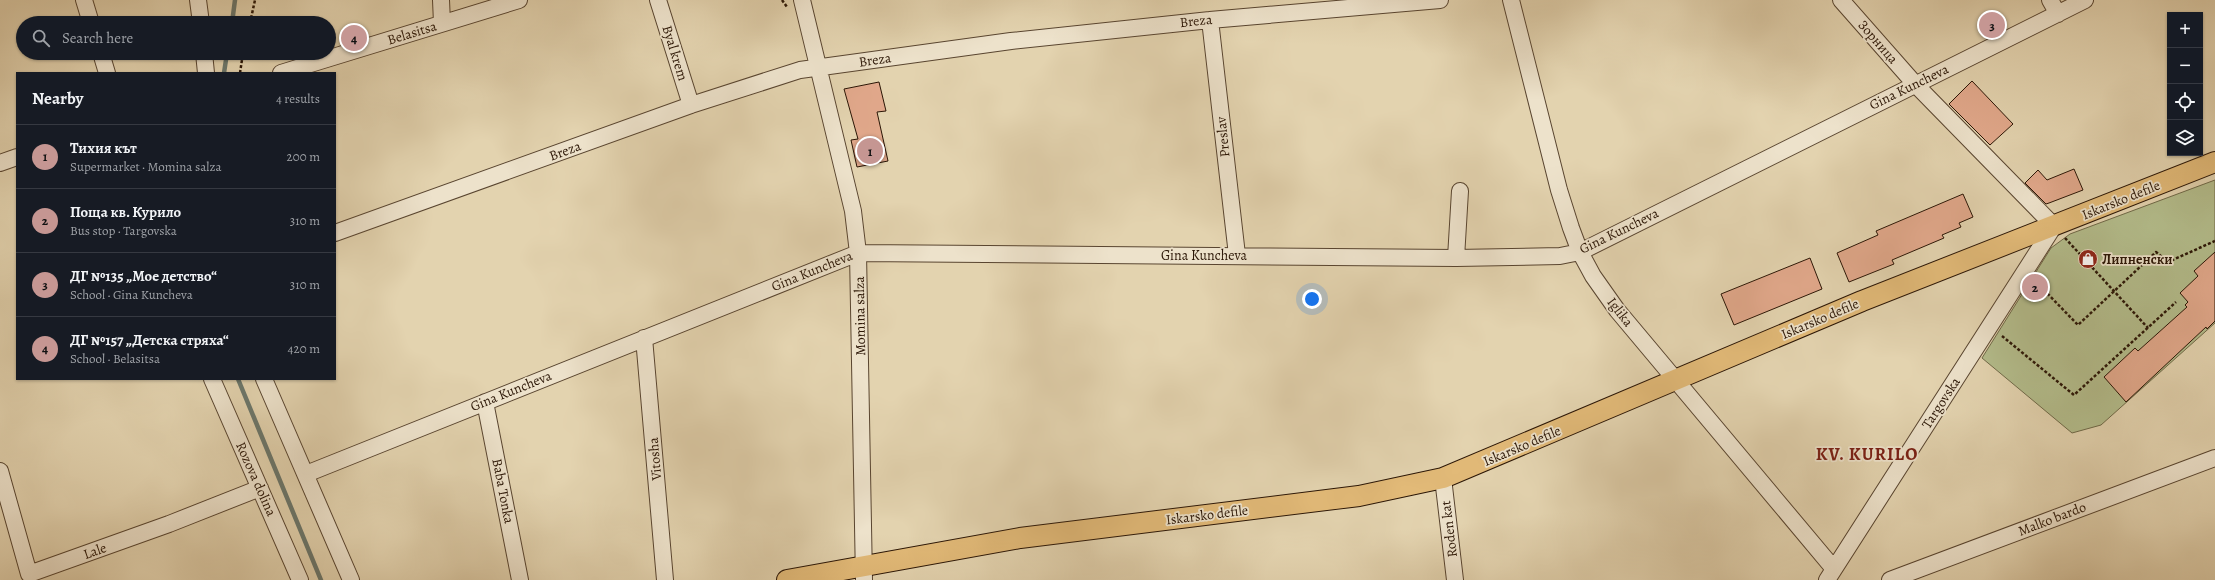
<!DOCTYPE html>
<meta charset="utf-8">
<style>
:root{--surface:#171b24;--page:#242831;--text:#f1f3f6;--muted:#9ea1a6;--line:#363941;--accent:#c59692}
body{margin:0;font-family:Alegreya,serif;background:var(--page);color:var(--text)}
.controls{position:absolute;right:12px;top:12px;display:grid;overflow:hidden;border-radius:0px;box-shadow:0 1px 3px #0004}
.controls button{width:36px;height:36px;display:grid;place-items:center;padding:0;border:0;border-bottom:1px solid var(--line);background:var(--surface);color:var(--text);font:20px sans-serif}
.you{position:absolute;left:1312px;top:299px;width:14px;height:14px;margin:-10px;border:3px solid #fff;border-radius:50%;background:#1a73e8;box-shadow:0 0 0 6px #1a73e833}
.badge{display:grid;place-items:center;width:26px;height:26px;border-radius:50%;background:var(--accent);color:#111;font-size:13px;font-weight:700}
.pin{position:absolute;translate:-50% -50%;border:2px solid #fff;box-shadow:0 1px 4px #0006}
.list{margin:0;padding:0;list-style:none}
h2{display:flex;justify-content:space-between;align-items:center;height:52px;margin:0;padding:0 16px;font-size:17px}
h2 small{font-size:13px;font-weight:400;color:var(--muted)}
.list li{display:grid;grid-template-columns:26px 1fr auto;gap:12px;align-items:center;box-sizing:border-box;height:64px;padding:0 16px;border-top:1px solid var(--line)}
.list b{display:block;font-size:15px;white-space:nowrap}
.list p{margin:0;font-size:13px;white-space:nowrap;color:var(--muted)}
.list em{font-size:13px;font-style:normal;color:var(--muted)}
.icon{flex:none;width:22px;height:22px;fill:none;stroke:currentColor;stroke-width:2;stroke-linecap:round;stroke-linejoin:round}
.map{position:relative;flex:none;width:2215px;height:580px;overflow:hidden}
.search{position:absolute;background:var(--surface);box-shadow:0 1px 3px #0004;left:16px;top:16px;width:320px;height:44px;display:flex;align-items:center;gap:10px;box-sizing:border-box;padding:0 14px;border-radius:22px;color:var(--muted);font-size:15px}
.panel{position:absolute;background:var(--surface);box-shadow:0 1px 3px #0004;left:16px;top:72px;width:320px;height:308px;border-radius:0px}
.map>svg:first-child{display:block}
.green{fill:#b3bc8b;stroke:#6f6948}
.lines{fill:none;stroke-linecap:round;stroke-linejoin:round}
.stream{stroke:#6b776c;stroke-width:4.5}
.building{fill:#e1a88b;stroke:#2b1606}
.minor-casing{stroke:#594530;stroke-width:18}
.major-casing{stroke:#2b1606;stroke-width:22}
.path{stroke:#2b1606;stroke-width:2.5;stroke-dasharray:3 2;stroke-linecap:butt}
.minor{stroke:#ede2cb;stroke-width:16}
.major{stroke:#e2ba78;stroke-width:20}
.labels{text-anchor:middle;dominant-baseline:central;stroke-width:3.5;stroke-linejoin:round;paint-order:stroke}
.street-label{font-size:14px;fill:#2b1606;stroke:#ede2cb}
.poi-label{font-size:14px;font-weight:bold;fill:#2b1606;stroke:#ede2cb;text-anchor:start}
.district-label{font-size:18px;font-weight:bold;letter-spacing:1px;fill:#7a1f14;stroke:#ede2cb}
</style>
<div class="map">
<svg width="2215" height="580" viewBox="0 0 2215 580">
<rect width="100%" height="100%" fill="#e3d3af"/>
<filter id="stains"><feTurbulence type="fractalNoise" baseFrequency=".005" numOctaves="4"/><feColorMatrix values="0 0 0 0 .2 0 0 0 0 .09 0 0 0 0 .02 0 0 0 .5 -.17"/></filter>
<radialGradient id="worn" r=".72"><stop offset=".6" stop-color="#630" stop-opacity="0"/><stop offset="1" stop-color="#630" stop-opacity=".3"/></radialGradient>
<path class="green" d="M2215,180V323L2101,425L2072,433L1982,358L2051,248L2070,234Z"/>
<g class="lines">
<path class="stream" d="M232,23L235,0
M224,73L227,53
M238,379L321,580"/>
</g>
<path class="building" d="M1972,81L2013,124L1990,145L1949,104Z
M879,82L886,111L877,112L888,161L857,167L851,140L858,139L844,89Z
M2074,169L2083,190L2049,203L2046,204L2025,183L2038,170L2047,180Z
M1963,194L1973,217L1959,223L1961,227L1942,235L1944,238L1892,260L1894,264L1849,282L1837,253L1878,235L1876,231Z
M2215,252V321L2207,329L2206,327L2126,402L2104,377L2135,348L2138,351L2187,307L2185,305L2188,302L2180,293L2198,276L2194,271Z
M1810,258L1822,289L1734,325L1721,294Z"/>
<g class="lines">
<defs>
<path id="minor" d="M84,0L91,23
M198,0L201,23
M441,0L442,23
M658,0L691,105
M802,0L853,211L858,253L864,580
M1511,0L1559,190L1571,228L1580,252L1593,276L1617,310L1834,569
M2050,0L2058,14
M1210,20L1237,255
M101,53L107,73
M204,53L206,73
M281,73L519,0
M0,163L17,157
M335,233L691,105L800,70L1011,41L1210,20L1440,0
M1456,258L1460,191
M644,338L665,580
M212,379L300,580
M264,379L351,580
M485,402L520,580
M0,471L29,574L169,524L260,488
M306,474L858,253L1456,258L1560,256L1580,252L2085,0
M1443,478L1455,580
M1827,580L2054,226L1915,84L1841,0
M1890,580L2215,458"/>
<path id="major" d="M787,580L1020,538L1359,496L1443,478L1862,301L2215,162"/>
</defs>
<use href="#minor" class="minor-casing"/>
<use href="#major" class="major-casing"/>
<path class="path" d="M782,0L787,7
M250,23L255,0
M240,73L243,53
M2065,238L2148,328
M2044,290L2078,325L2156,252L2168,262L2215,241
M2002,336L2074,395L2176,302"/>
<use href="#minor" class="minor"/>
<use href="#major" class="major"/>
</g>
<defs>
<symbol id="shop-disc" viewBox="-11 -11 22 22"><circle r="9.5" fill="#8f2418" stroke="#ede2cb"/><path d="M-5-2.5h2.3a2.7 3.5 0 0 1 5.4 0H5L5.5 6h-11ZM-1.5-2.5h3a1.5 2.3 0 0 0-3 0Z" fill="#fff"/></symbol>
</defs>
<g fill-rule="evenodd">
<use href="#shop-disc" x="2077" y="248" width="22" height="22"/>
</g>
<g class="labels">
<g class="street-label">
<text transform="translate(1196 21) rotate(-6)">Breza</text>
<text transform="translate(412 33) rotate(-17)">Belasitsa</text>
<text transform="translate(1878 42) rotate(49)">Зорница</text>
<text transform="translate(675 53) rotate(73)">Byal krem</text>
<text transform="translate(875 60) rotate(-8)">Breza</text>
<text transform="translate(1909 87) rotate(-26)">Gina Kuncheva</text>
<text transform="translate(1223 137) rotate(-96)">Preslav</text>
<text transform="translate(565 151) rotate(-20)">Breza</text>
<text transform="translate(2121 200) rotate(-22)">Iskarsko defile</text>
<text transform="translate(1619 231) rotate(-26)">Gina Kuncheva</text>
<text x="1204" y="255">Gina Kuncheva</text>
<text transform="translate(812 271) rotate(-22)">Gina Kuncheva</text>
<text transform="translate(1620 312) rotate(52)">Iglika</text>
<text transform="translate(860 316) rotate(-91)">Momina salza</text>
<text transform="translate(1820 319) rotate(-23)">Iskarsko defile</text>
<text transform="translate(511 391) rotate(-22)">Gina Kuncheva</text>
<text transform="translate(1941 403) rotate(-57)">Targovska</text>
<text transform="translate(1522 446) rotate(-23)">Iskarsko defile</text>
<text transform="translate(655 459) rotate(-95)">Vitosha</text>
<text transform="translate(256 479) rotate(66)">Rozova dolina</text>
<text transform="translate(503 491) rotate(79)">Baba Tonka</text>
<text transform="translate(1207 515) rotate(-7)">Iskarsko defile</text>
<text transform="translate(2052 519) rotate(-21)">Malko bardo</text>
<text transform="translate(1449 529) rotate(-97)">Roden kat</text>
<text transform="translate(95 551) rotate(-20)">Lale</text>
</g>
<g class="poi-label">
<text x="2102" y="259">Липненски</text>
</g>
<g class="district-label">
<text x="1867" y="454">KV. KURILO</text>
</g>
</g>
<rect width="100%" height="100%" filter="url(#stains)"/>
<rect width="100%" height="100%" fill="url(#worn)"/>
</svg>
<div class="controls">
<button>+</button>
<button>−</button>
<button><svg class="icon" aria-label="locate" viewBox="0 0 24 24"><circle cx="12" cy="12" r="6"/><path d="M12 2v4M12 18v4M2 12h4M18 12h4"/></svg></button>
<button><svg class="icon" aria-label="layers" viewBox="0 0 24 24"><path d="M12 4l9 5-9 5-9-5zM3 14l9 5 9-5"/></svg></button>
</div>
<div class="you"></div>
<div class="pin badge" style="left:870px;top:151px">1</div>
<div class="pin badge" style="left:2035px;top:287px">2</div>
<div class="pin badge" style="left:1992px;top:25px">3</div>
<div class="pin badge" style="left:354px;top:38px">4</div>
<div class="search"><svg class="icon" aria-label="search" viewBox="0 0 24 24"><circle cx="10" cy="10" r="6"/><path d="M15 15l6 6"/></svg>Search here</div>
<section class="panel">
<h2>Nearby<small>4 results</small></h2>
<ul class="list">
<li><span class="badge">1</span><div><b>Тихия кът</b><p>Supermarket · Momina salza</p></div><em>200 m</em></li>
<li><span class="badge">2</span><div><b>Поща кв. Курило</b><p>Bus stop · Targovska</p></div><em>310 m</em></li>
<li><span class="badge">3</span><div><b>ДГ №135 „Мое детство“</b><p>School · Gina Kuncheva</p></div><em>310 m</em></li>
<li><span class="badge">4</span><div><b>ДГ №157 „Детска стряха“</b><p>School · Belasitsa</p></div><em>420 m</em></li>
</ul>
</section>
</div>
